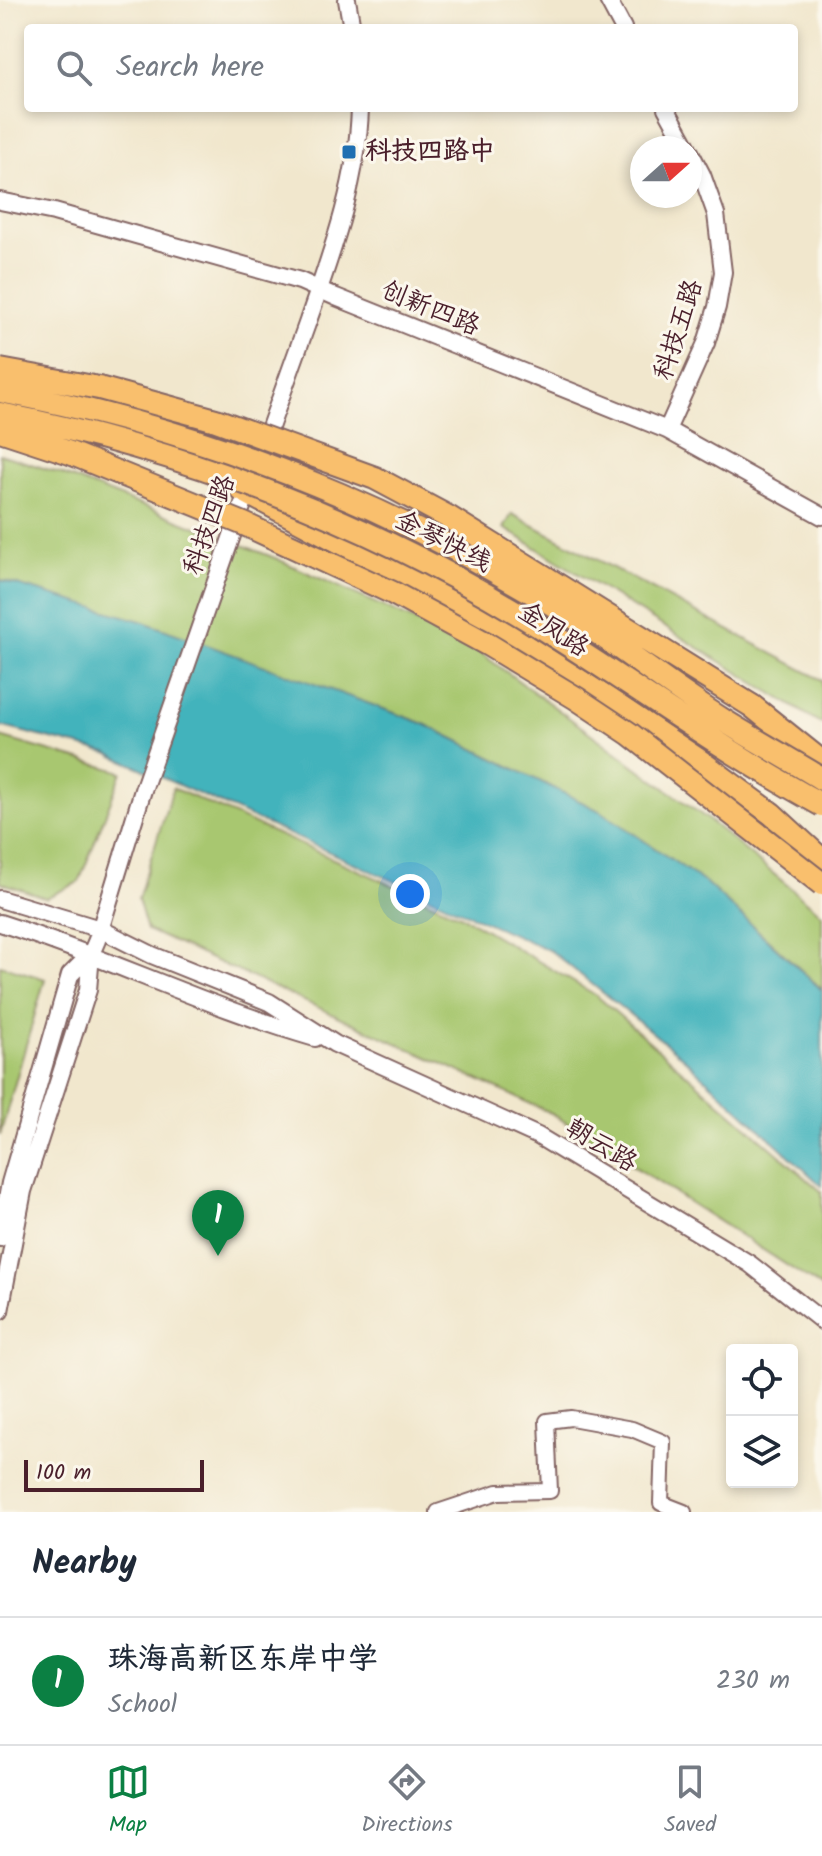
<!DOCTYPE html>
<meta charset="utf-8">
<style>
:root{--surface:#fff;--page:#f2f2f3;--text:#1f2937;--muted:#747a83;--line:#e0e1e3;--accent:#0b8043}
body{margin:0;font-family:Kalam,"LXGW WenKai TC",sans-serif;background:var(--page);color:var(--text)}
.controls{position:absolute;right:24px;bottom:24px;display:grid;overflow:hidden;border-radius:8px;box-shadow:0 4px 12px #0003}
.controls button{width:72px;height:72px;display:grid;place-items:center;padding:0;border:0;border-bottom:2px solid var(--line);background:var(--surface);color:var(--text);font:40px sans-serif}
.compass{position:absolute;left:630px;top:136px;width:72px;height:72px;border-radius:50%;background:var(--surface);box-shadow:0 4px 12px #0003;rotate:69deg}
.scale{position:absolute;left:24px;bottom:20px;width:180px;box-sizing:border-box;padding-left:8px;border:4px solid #4a1f2b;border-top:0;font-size:22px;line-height:28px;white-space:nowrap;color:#4a1f2b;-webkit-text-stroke:6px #fbf7ec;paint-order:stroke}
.you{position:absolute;left:410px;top:894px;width:28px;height:28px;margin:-20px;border:6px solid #fff;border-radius:50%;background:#1a73e8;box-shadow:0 0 0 12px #1a73e833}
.badge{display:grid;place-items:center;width:52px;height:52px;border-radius:50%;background:var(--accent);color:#fff;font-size:26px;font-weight:700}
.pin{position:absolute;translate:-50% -66px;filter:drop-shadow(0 2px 4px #0008)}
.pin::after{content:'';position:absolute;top:42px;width:28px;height:24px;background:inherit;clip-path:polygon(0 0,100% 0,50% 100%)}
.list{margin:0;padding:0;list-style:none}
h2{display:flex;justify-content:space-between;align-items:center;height:104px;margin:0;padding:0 32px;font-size:34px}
h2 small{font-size:26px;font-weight:400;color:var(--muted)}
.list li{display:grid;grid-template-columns:52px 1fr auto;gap:24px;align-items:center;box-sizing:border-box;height:128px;padding:0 32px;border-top:2px solid var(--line)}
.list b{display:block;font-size:30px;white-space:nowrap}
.list p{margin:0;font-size:26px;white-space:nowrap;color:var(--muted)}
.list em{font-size:26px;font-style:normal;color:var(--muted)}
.icon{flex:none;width:44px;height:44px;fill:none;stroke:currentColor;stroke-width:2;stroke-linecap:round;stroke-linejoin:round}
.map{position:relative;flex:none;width:822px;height:1512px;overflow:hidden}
.search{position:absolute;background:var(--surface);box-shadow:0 4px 12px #0003;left:24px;right:24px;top:24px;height:88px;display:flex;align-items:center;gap:20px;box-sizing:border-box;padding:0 28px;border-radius:8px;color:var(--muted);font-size:30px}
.sheet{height:232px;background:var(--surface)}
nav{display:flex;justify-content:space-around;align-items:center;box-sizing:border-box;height:112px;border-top:2px solid var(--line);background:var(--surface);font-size:22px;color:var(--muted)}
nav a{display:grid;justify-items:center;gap:4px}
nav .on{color:var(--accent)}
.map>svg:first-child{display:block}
.green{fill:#a8c76f;stroke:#79734d;stroke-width:2}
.water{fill:#43b3bc;stroke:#466974;stroke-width:2}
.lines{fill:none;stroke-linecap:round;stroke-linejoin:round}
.minor-casing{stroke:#846564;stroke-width:18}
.tertiary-casing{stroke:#846564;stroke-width:20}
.primary-casing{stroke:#846564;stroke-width:26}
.trunk-casing{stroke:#846564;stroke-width:26}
.minor{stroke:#fff;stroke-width:14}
.tertiary{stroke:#fff;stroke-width:16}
.primary{stroke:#f9bf6d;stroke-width:22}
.trunk{stroke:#f9bf6d;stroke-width:22}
.trunk-bridge-casing{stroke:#846564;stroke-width:26;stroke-linecap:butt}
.trunk-bridge{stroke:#f9bf6d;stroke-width:22}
.poi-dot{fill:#1f6fb2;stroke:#fbf7ec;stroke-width:3}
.labels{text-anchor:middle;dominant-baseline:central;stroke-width:6;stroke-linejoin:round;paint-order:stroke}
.poi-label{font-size:26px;font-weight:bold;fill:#4a1f2b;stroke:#fbf7ec;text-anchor:start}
.street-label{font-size:26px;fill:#4a1f2b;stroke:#fbf7ec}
</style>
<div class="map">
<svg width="822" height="1512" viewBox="0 0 822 1512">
<rect width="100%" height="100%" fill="#fbf7ec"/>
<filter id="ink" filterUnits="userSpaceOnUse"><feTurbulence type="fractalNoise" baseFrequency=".0125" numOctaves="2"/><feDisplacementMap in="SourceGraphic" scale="16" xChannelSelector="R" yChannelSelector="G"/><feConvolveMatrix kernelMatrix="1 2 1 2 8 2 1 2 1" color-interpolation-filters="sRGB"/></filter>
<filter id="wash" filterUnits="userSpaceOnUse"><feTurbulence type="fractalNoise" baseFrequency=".006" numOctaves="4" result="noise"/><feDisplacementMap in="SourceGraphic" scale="32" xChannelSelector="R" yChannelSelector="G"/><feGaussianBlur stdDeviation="1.8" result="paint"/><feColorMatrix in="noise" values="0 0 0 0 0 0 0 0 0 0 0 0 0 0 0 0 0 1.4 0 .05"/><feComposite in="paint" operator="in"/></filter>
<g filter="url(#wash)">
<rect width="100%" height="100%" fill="#f1e7cd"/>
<path class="green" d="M0,454L59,473L275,558L471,646L706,818L822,914V989L707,884L602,812L422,723L141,622L0,580Z
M512,514L822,680V724L504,528Z
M0,737L122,772L79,882L46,898L0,882Z
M173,788L462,916L597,996L822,1192V1288L551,1113L147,930L138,899Z
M0,965L45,979L0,1135Z"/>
<path class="water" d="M0,580L141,621L422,723L602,812L707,884L822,990V1186L679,1054L551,951L107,753L0,726Z"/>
</g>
<g filter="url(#ink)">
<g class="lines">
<defs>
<path id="minor" d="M438,1512L498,1492L550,1491L547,1421L571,1418L632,1429L663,1442L661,1503L684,1512"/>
<path id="tertiary" d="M347,0L352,28
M608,0L623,28
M666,108L688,148
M0,201L54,212L300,281L336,297L667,430L822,516
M667,430L706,343L717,307L723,272L716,214L702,175L690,152
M263,447C278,405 293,363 308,321C332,252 358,181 360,108
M0,899L100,929L152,955L269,1002L335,1044L538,1136L750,1264L822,1321
M0,923C107,957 207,1007 315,1038
M0,1238L10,1183L70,975L91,954
M0,1311L23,1191L88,990L91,954L97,940L143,790L250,484"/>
<path id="primary" d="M47,388L171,419L270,456
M242,490L472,612L611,701L700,761L772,814L822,860
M453,559L657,689"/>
<path id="trunk" d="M752,706L822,762"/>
</defs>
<use href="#minor" class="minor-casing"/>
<use href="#tertiary" class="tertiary-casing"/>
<use href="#primary" class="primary-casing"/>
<use href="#trunk" class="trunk-casing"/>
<use href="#minor" class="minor"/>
<use href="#tertiary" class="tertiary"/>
<use href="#primary" class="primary"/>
<use href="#trunk" class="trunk"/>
<defs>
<path id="trunk-bridge" d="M0,370L99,388L216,420L375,478L450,518L752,706
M0,391C176,424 349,487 505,577C531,592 558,607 583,623C630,654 675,690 723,720C755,740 789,759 822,779
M0,414C180,449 361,519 519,614C621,675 717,748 822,805
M0,430L70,453L244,524L393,593L487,644L576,698L630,734L822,884"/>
</defs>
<use href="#trunk-bridge" class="trunk-bridge-casing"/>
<use href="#trunk-bridge" class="trunk-bridge"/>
</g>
</g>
<rect class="poi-dot" x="341" y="144" width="16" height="16" rx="4"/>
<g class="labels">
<g class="poi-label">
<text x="365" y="152">科技四路中</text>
</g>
<g class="street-label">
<text transform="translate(430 309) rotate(22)">创新四路</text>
<text transform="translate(679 330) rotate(-72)">科技五路</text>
<text transform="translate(210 525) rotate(-70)">科技四路</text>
<text transform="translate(443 542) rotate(27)">金琴快线</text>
<text transform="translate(553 630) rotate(33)">金凤路</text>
<text transform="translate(601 1146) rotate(31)">朝云路</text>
</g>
</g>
</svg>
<div class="controls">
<button><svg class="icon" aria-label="locate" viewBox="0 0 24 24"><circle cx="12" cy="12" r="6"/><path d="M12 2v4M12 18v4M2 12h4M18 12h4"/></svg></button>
<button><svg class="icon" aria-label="layers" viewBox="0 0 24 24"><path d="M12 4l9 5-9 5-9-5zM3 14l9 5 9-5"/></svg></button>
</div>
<svg class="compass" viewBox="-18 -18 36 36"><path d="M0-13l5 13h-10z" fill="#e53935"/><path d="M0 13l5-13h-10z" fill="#747a83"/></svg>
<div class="scale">100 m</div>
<div class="you"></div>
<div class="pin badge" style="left:218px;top:1256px">1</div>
<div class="search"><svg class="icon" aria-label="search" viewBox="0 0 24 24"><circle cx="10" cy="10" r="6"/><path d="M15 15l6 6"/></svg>Search here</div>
</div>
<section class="sheet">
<h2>Nearby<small></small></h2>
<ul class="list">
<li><span class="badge">1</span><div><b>珠海高新区东岸中学</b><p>School</p></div><em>230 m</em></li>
</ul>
</section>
<nav>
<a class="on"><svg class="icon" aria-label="map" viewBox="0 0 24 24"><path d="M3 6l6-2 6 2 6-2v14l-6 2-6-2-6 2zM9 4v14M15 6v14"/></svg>Map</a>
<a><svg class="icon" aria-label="directions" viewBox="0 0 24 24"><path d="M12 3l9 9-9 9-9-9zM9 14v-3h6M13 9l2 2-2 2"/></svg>Directions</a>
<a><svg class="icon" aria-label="saved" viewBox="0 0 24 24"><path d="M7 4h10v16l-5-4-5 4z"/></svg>Saved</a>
</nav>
